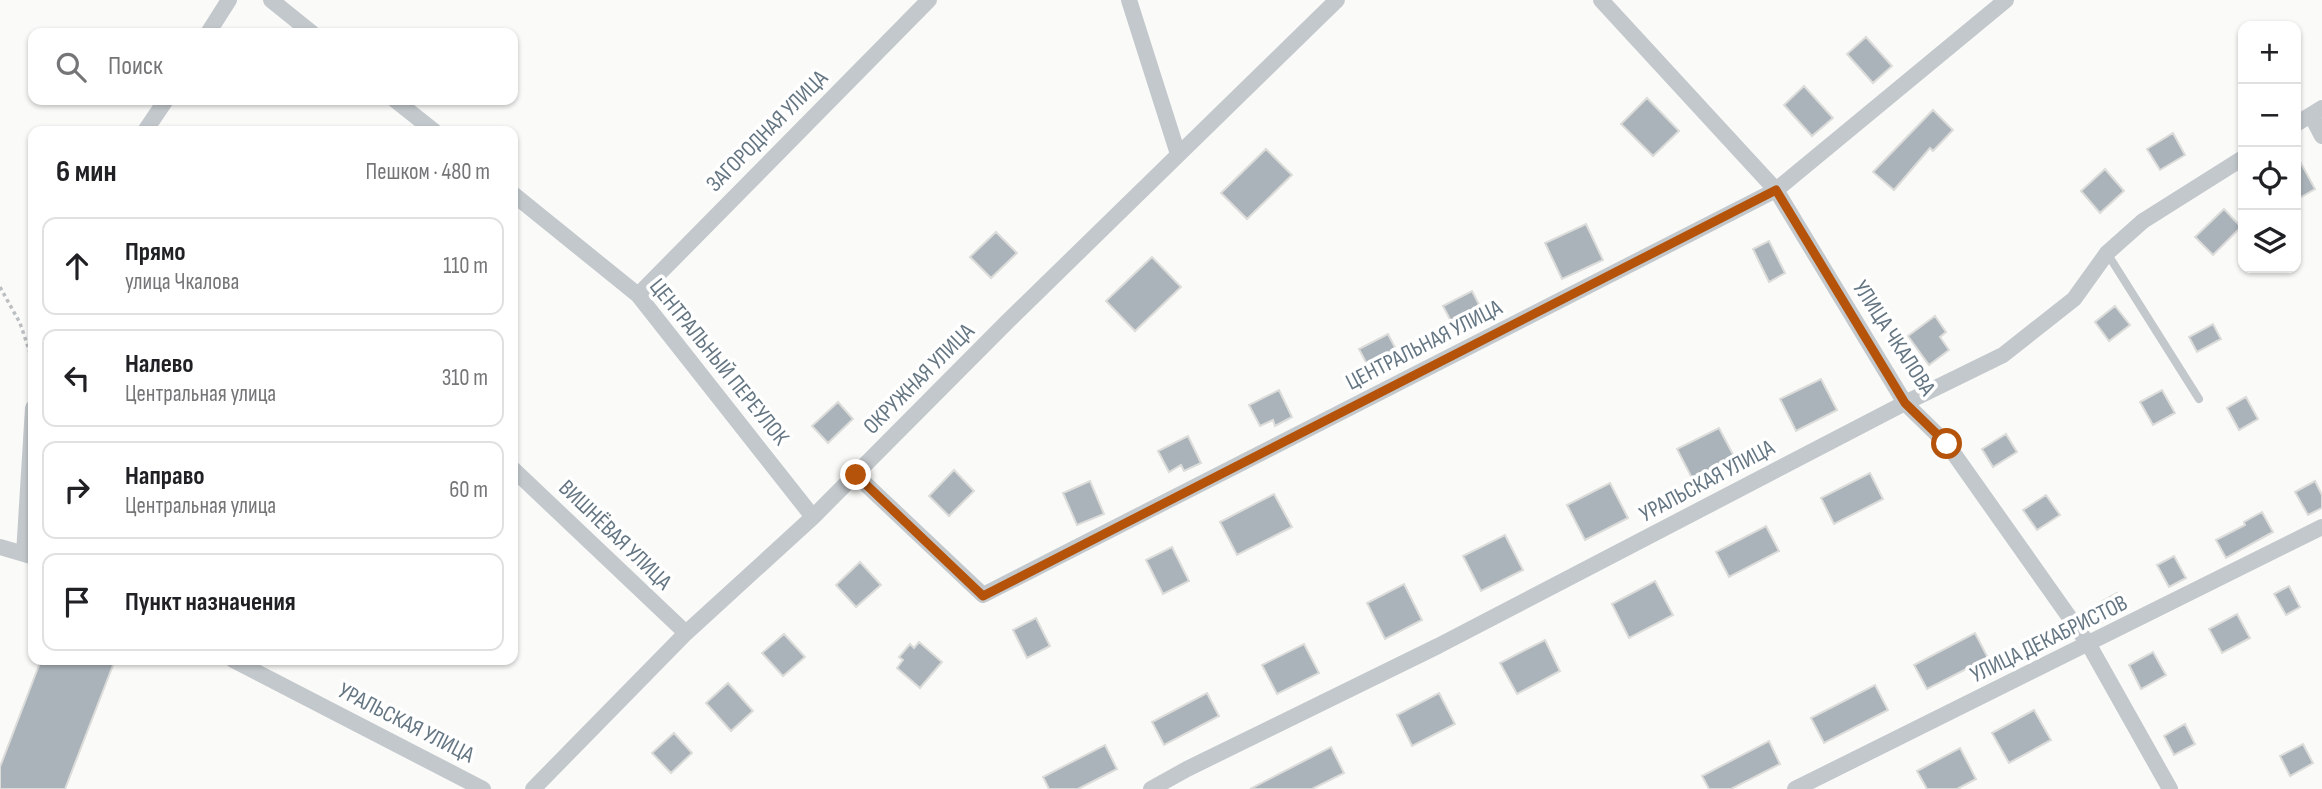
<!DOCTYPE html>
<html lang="ru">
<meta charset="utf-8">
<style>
:root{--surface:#fff;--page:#f2f2f2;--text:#202124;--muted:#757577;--line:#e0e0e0}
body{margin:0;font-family:"Sofia Sans Condensed",sans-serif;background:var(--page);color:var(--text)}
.controls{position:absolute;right:21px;top:21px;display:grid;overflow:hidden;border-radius:14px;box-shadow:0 2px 5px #0004}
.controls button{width:63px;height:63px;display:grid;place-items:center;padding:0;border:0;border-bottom:2px solid var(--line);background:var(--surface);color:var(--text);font:35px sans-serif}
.stop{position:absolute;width:21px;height:21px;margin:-16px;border:5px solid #b45309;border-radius:50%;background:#fff}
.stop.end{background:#b45309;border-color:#fff;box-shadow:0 2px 7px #0008}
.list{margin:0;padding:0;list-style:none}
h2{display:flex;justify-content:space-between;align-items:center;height:91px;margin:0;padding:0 28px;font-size:30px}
h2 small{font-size:23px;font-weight:400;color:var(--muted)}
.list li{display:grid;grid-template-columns:46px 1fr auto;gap:21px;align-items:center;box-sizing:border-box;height:98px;margin:0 14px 14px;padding:0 14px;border:2px solid var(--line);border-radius:14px}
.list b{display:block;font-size:26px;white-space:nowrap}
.list p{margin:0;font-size:23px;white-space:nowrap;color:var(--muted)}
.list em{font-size:23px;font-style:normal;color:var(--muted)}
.icon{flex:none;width:38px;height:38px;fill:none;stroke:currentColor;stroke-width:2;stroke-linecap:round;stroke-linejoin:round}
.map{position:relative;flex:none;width:2322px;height:789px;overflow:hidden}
.search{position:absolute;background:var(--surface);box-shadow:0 2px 5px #0004;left:28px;top:28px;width:490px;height:77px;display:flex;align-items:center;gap:18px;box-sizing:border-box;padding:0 24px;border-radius:14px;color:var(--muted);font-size:26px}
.panel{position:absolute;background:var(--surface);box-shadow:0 2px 5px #0004;left:28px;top:126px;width:490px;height:539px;border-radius:14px}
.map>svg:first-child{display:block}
.building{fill:#aab3b9;stroke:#dcdcda;stroke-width:2}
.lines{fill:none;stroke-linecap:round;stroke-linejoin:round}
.path{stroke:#bbbfc2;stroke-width:3.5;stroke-dasharray:3.5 3.5;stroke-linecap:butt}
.lane{stroke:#c3c8cc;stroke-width:8}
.street{stroke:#c3c8cc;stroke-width:16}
.route{stroke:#b45309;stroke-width:9}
.labels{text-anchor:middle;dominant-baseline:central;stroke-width:7;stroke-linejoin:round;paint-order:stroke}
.street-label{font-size:23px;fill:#657683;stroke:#fff}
</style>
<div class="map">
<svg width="2322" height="789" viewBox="0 0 2322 789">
<rect width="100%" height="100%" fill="#fafaf8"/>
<path class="building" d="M1866,37L1892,66L1873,83L1847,54Z
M1804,86L1833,118L1812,136L1784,105Z
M1647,98L1679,131L1653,156L1621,124Z
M1933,110L1953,130L1933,151L1930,148L1894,190L1873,172Z
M2173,133L2185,155L2160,170L2147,149Z
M1266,149L1292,175L1247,219L1221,193Z
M2296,154L2315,189L2296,200Z
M2105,169L2124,191L2100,213L2081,191Z
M2224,209L2241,227L2213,255L2195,237Z
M1586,224L1603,260L1562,279L1545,243Z
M996,232L1017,253L991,278L970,257Z
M1769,241L1785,273L1769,282L1753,249Z
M1152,257L1181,287L1135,331L1106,301Z
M1472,291L1486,318L1469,327L1466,321L1454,327L1443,306Z
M2115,306L2130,325L2109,341L2095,322Z
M1935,316L1946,332L1940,337L1949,350L1929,365L1908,336Z
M2213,324L2221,339L2197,352L2189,337Z
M1388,334L1402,361L1385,369L1382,364L1370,370L1359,349Z
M1821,379L1837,410L1796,431L1780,399Z
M1279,390L1292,417L1275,426L1273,420L1260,426L1249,405Z
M2162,390L2175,413L2153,425L2140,402Z
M2246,397L2258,419L2239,430L2227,408Z
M838,402L853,419L828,443L812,426Z
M1719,428L1737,462L1695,484L1677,449Z
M2006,434L2017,452L1993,467L1982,449Z
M1188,436L1201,463L1184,471L1181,465L1169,472L1158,451Z
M954,470L974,491L949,516L929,496Z
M1870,473L1883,499L1834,524L1821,498Z
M1090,481L1104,514L1077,525L1063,493Z
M2315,481L2322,495V508L2308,515L2295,492Z
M1610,483L1628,518L1585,540L1567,505Z
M1274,494L1292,527L1237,555L1220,522Z
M2046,495L2060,515L2037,530L2023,510Z
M2262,512L2273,532L2226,558L2216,540L2245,525L2244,522Z
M1766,526L1779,551L1729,577L1716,552Z
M1505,535L1523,570L1481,591L1463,556Z
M1172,547L1189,581L1163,594L1146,560Z
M2174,556L2186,578L2169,587L2157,565Z
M860,562L881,585L856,607L836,585Z
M1655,581L1673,615L1629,638L1612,604Z
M1404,584L1422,620L1385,639L1367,603Z
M2289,586L2300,607L2286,615L2274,594Z
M2117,593L2126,610L2103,622L2094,606Z
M2237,614L2250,638L2222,653L2209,629Z
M1036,618L1050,646L1027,658L1013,630Z
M1975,633L1988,658L1927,689L1914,665Z
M784,634L805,657L783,676L762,653Z
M1545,640L1560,671L1517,694L1500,663Z
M919,642L942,662L920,688L897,668L903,660L899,657L910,644L914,648Z
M1304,644L1319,673L1277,694L1262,665Z
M2153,652L2166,675L2141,689L2129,665Z
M41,660H115L65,789H0V767Z
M728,683L753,711L731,731L706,703Z
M1875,685L1888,710L1824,743L1811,718Z
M1207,693L1219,716L1164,745L1152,722Z
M1439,693L1455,724L1412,746L1397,715Z
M2034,710L2051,740L2009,763L1992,733Z
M2185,724L2195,744L2174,755L2164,736Z
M674,733L692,753L671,773L652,753Z
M1769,741L1780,764L1731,789H1709L1702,776Z
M2303,744L2313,763L2290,776L2280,756Z
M1105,745L1117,769L1078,789H1049L1043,777Z
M1331,747L1344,773L1312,789H1250Z
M1960,748L1976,779L1957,789H1927L1917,771Z"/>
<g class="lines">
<path class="path" d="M0,287L20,323L33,362"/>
<path class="lane" d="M2107,253L2199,399"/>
<path class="street" d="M271,0L312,33
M1129,0L1178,154
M1601,0L1776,190L1905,403L1947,444L2089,645L2170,789
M208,33L229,0
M395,100L434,131
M2311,115L2322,136
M2296,124L2322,108
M145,131L166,100
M513,194L638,295L813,517
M638,295L929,0
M513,469L686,633
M856,475L983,595L1776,190L2006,0
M0,547L31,556
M24,554L33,408
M233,660L483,789
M533,789L686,633L813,517L1007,322L1337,0
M1151,789L1187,769L1438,646L1905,403L2003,355L2074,299L2107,253L2143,221L2243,158
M1795,789L2322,527"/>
</g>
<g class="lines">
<path class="route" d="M856,475L983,596L1776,190L1905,403L1947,444"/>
</g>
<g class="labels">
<g class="street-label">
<text transform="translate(767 131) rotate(-45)">ЗАГОРОДНАЯ УЛИЦА</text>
<text transform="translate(1894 338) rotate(57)">УЛИЦА ЧКАЛОВА</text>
<text transform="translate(1424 345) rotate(-27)">ЦЕНТРАЛЬНАЯ УЛИЦА</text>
<text transform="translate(719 362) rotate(51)">ЦЕНТРАЛЬНЫЙ ПЕРЕУЛОК</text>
<text transform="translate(919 379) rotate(-45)">ОКРУЖНАЯ УЛИЦА</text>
<text transform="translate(1707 481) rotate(-28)">УРАЛЬСКАЯ УЛИЦА</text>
<text transform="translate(615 535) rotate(44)">ВИШНЁВАЯ УЛИЦА</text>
<text transform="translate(2049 639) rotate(-26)">УЛИЦА ДЕКАБРИСТОВ</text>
<text transform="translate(406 723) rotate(27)">УРАЛЬСКАЯ УЛИЦА</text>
</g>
</g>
</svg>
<div class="controls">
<button>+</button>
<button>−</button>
<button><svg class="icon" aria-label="locate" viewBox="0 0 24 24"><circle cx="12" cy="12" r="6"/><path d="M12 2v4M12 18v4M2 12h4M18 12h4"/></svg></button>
<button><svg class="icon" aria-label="layers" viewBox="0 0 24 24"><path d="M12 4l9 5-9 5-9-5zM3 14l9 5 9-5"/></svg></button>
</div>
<div class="stop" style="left:1947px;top:444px"></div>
<div class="stop end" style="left:856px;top:475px"></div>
<div class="search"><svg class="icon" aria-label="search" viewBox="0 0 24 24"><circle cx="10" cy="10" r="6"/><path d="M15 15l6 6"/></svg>Поиск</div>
<section class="panel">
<h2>6 мин<small>Пешком · 480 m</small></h2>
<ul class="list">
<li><svg class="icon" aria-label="ahead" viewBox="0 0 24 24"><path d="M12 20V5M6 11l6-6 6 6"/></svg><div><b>Прямо</b><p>улица Чкалова</p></div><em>110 m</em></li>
<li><svg class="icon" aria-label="left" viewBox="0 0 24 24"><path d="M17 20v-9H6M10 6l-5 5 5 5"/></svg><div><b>Налево</b><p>Центральная улица</p></div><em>310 m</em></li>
<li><svg class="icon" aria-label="right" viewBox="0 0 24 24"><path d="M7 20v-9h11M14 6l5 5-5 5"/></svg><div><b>Направо</b><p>Центральная улица</p></div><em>60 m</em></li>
<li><svg class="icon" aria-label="arrive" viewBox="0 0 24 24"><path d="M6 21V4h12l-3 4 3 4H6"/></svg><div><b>Пункт назначения</b></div></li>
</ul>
</section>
</div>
